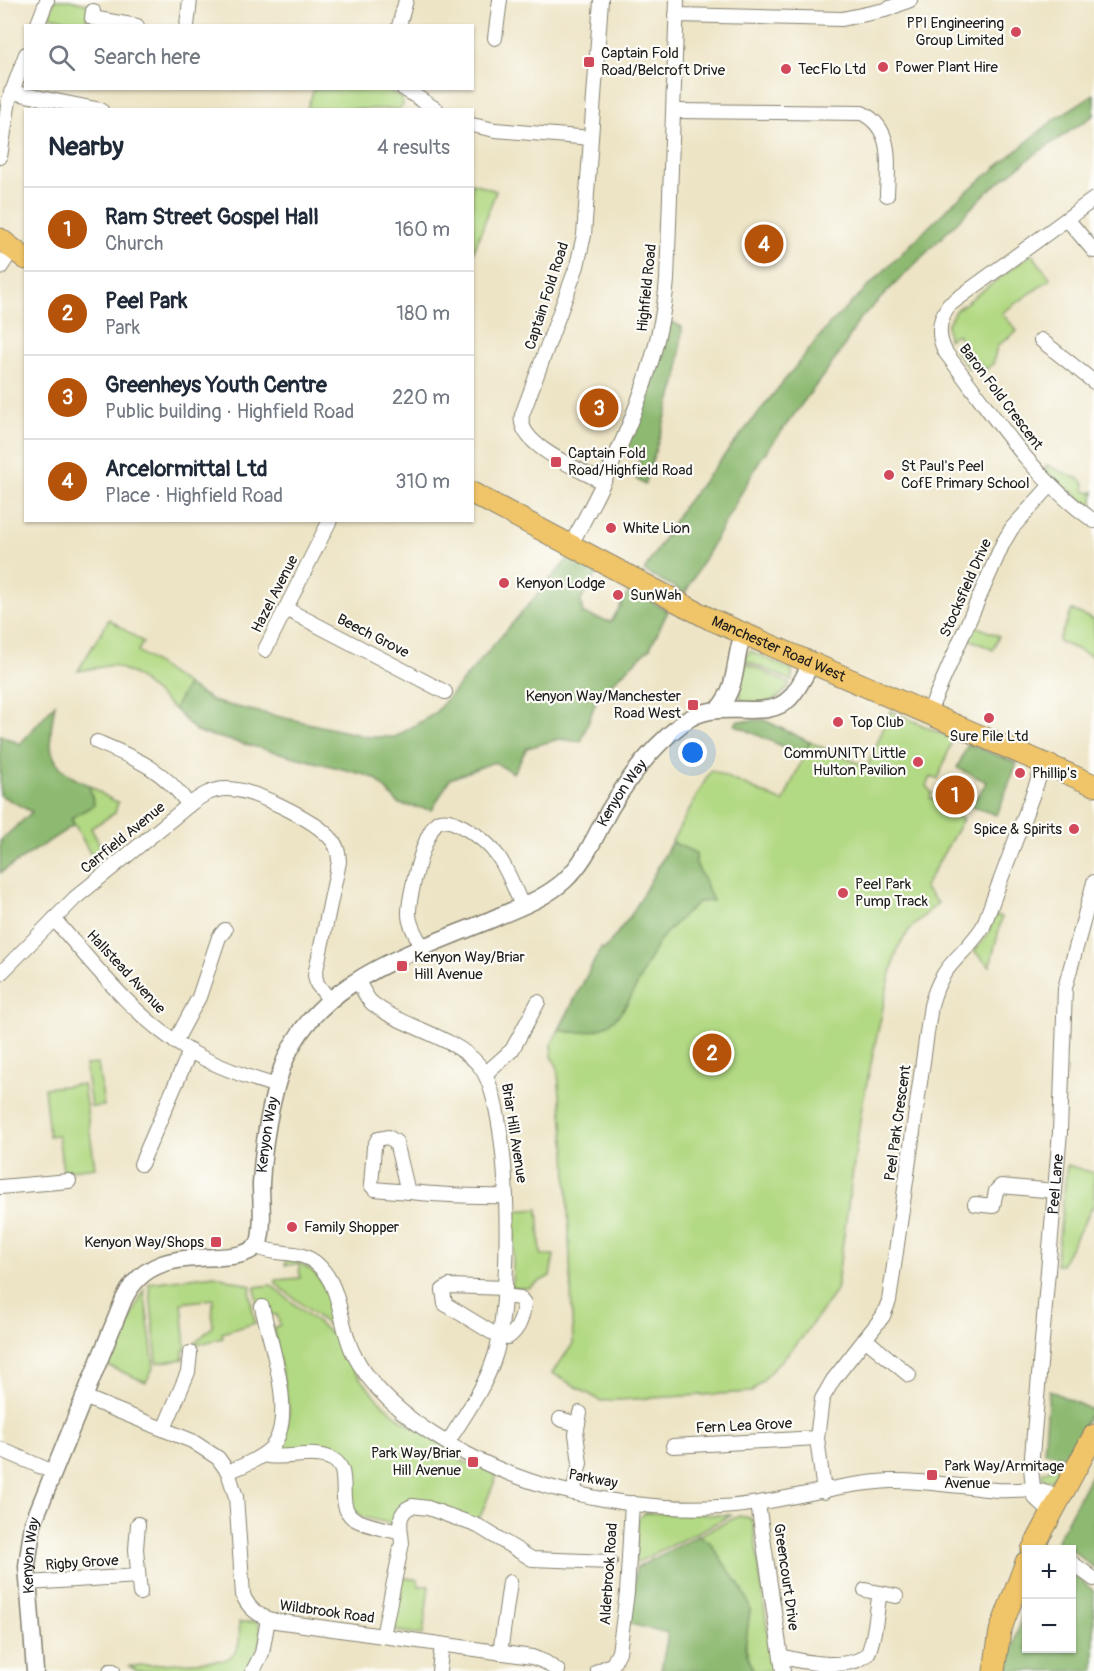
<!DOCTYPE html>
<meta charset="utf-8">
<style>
:root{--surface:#fff;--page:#f2f2f3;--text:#1f2937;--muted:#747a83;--line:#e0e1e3;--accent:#b45309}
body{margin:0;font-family:Pangolin,sans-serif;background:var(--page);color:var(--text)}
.controls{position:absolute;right:18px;bottom:18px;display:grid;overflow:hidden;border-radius:0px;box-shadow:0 2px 4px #0004}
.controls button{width:54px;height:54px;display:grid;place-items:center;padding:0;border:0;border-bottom:2px solid var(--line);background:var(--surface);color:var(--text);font:30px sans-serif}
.you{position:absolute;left:693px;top:753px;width:21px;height:21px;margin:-15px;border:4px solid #fff;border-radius:50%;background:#1a73e8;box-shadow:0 0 0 9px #1a73e833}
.badge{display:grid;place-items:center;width:39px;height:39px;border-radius:50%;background:var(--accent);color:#fff;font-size:20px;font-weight:700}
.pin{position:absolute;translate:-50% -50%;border:3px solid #fff;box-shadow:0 2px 6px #0006}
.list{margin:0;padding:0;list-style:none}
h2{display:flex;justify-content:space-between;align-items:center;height:78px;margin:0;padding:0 24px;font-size:26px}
h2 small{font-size:20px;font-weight:400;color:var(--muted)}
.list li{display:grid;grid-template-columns:39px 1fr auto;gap:18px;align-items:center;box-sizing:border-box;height:84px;padding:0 24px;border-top:2px solid var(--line)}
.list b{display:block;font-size:22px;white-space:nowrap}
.list p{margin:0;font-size:20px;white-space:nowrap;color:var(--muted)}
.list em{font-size:20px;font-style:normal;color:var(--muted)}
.icon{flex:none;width:33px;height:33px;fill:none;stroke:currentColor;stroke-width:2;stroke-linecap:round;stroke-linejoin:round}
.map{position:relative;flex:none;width:1094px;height:1671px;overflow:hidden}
.search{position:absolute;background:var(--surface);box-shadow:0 2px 4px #0004;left:24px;top:24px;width:450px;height:66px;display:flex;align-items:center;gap:15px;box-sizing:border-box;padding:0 21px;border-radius:0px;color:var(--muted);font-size:22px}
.panel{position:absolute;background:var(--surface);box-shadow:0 2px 4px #0004;left:24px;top:108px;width:450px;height:414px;border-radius:0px}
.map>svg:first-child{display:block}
.green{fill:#b2d983;stroke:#677a50;stroke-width:1.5}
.forest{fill:#8db971;stroke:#546a46;stroke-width:1.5}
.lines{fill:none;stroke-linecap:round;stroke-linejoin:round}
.minor-casing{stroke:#848070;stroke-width:16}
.tertiary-casing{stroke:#848070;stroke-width:19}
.primary-casing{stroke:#848070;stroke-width:23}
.minor{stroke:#fff;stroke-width:14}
.tertiary{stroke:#fff;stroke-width:16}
.primary{stroke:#f0c469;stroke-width:21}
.poi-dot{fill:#d1495b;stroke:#fdfcf7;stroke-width:2}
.labels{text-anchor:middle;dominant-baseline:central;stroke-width:4.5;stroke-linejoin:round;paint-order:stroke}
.poi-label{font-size:15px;fill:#1c1c1c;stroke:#fdfcf7;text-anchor:start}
.street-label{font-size:15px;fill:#1c1c1c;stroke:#fdfcf7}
</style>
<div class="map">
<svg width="1094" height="1671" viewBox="0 0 1094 1671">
<rect width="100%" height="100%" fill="#fdfcf7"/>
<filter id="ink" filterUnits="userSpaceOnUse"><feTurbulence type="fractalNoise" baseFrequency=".0167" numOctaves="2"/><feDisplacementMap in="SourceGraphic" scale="12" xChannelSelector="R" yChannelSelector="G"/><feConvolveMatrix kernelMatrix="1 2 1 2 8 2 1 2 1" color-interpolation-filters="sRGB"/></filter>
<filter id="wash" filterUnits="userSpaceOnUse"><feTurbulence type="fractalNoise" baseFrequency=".008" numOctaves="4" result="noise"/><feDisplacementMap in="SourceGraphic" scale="24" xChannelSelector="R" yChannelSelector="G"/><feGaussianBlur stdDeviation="1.35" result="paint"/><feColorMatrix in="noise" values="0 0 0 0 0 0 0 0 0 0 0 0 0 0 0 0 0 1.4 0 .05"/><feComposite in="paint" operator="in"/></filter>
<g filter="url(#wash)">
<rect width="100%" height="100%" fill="#ede4c5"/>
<path class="green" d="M55,0H70L90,5L85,25L49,16Z
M314,89H387L402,98L403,105L400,109H307Z
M473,183L496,191L473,254L472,183Z
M1032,254L1051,279L1002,313L1017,331L997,346L993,364L985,370L978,362L969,369L954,349L962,342L957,334L948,340L947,325L955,311Z
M1046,465L1081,480L1085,485L1084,490L1092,493L1094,491L1092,510L1045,469Z
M1072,610L1094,620V657L1058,641Z
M109,619L143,642L138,651L187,685L174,709L135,675L113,665L78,671Z
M975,626L999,636L993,650L969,639Z
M751,651L792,670V681L742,659Z
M741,661L790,684C779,703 763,705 742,701L739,689Z
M891,711L953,739L938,779L930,777L926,786L932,793L930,798L941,802L939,808L963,819L924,888L938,903L910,929L898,947L888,984L862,1106L836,1291L801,1339L752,1392L601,1401L552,1373L573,1344L566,1151L557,1066L552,1057L551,1045L601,948L605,949L632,914L711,770L783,802L810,742L867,767Z
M89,785C100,791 105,798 118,802L115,813L91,828L102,849L91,855L71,818L94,805Z
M995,915L1002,917L990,966L974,951L987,936Z
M98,1064L104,1106L91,1107L85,1065Z
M83,1084L95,1167L63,1171L58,1135L49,1136L44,1088Z
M1067,1165L1094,1173V1204L1061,1265H1056Z
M538,1209L541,1255H554L550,1276L528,1288H512L515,1211Z
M286,1258C328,1271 328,1294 337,1332L276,1284V1280L300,1278L299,1264L285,1265Z
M215,1275L251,1286L250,1295L255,1323L222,1333L223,1338L192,1346L212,1327L213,1299L182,1303L186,1350H183V1359L157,1363L149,1283Z
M271,1285L340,1341L356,1373L381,1402L402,1420L459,1455L460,1460L493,1472L496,1478L480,1517L473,1520L418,1500L392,1524L362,1517L352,1508C348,1493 350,1479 347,1465C341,1442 298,1451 281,1452L279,1446L288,1422L289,1410L273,1328L280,1325L277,1315L269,1314L257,1304L255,1287Z
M144,1289L154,1366L146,1382L106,1365L108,1360L114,1358Z
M1062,1463L1052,1480L1043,1479L1042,1473Z
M645,1513L732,1515L636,1563L638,1519Z
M739,1516L750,1518L753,1522L773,1671H753L745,1647L750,1610L702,1537L697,1536Z
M401,1577L418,1580L419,1586H429L423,1635L396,1631L393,1626Z
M239,1622H256C270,1634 254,1658 247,1671H137L129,1666L225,1660C242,1652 240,1639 239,1622Z"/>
<path class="forest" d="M1094,94V115L1034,155L988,191L859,320L840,353L760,460L685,593L644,571L682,508L828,326L955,201L1055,119Z
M672,322L682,327L678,376L645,485L636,479L640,460L624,452L659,362L668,323Z
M568,559L597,574L581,600L583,614L611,622L630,590L668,611L650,648L598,696L581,742L559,739L527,748L513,773L494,762L450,779L432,810L399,804L376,779L366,775L197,732L174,709L187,685L215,702L369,737H395L434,714Z
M55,704C48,745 44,768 89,785L94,805L71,818L74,825L0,873V841L32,812L0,795V735L20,744Z
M764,720L810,742L804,756L735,725L737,721Z
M968,744L1017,763L997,815L970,806L987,782L957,768Z
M672,842L696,853V863L713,901L698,902C686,914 669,927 659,942C632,984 627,1046 559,1030L601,948L605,949L632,914Z
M1049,1390L1092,1410L1066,1457L1044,1452Z
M1094,1469V1568L1072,1550L1058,1544L1057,1540Z
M697,1536L709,1541L747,1597L750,1610L745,1647L753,1671H661L668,1633L630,1624L636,1568Z
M1072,1574L1094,1591V1671H1008L1017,1631L1026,1604V1648H1072Z"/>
</g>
<g filter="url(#ink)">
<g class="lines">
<defs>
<g id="minor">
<path d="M601,0L584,235L577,266L522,415C516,445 581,470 603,482"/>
<path d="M93,11L92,18L137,26"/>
<path d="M676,15L842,19L885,10L910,0"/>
<path d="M37,26L47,0"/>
<path d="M187,26L190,0"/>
<path d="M399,26L406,0"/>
<path d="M495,38L500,0"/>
<path d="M403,88L437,110"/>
<path d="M11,92L101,110"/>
<path d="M674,111L862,113C894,129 888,164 887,195"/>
<path d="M472,125L495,130L591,138"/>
<path d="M0,157L9,100L26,54"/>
<path d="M1094,199L949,305C938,320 937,337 946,353C991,412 1032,478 1094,521"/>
<path d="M1067,219L1094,251"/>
<path d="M0,268L12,250"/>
<path d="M1041,340L1094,382"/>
<path d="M570,546C613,469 660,368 667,280L677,0"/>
<path d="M286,609L445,692"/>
<path d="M265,650L330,520"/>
<path d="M928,714L1003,543L1012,528L1050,486"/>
<path d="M97,742C137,759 163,769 189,805"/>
<path d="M54,919C95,966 134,1017 188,1050C215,1066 246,1077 277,1086"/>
<path d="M423,949C418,938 409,926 409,914C408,898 425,828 439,821C449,819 456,823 465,828C501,848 507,871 522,906"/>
<path d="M0,974L75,898L189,805C201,796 211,789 227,789C253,789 316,820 332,840C337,846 339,854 339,862L315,975L317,984L329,999"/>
<path d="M357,980C362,987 366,998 372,1003C401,1027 452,1035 478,1064C514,1103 512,1308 494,1359C484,1389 464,1416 448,1442"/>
<path d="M175,1042L199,997L219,937L225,930"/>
<path d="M486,1073L512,1050L538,1002"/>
<path d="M141,1164L190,1051"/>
<path d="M0,1187L69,1181"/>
<path d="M408,1192L396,1142L388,1137L378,1139L374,1147L371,1185L375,1189C419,1193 462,1197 506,1196"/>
<path d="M975,1204L993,1206L996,1191L1001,1186L1055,1191"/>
<path d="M256,1246C276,1257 299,1248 317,1264C342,1286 339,1324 353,1353C390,1425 497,1477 574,1493C621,1504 672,1510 721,1507C778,1504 833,1484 890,1481C925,1480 961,1487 996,1490C1024,1492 1032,1484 1058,1498"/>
<path d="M504,1296L520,1298L524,1303C523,1316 519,1330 508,1337L491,1332L445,1304L443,1290L449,1286L505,1288"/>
<path d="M865,1339L909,1375"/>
<path d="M84,1397L192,1441L218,1458L228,1472L236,1497L243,1595C249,1610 260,1617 276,1621L532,1657L545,1662L558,1671"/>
<path d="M560,1419L577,1424"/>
<path d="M164,1429L188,1372L190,1353"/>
<path d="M673,1446L817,1438"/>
<path d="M0,1449L53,1472"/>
<path d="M263,1455C284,1461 313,1449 332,1459C354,1470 334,1504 353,1518C365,1526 384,1528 398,1532"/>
<path d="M228,1472C242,1466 258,1460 269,1450C299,1422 270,1342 262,1307"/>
<path d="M824,1492L817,1438L822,1399L833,1380L883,1316L889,1301L931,1005C943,961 960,961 983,927L1044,764"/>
<path d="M573,1493L580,1463L576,1434L580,1413"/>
<path d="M758,1504L783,1671"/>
<path id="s1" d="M1050,1512L1034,1497L1031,1468L1060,1132L1065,988L1094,882"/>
<path d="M138,1524L136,1549L140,1593"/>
<path d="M1072,1563L1094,1579"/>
<path d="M28,1583L138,1576"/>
<path d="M865,1590L896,1596"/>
<path d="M383,1636L402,1543C401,1530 395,1513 412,1506L428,1508L478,1526L532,1559L610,1562"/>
<path d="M500,1653L510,1582"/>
<path d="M781,1656C804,1663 853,1671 868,1653C876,1636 876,1611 880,1593"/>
<path d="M110,1671H113"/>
<path d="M253,1671L262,1653L268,1619"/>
<path d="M439,1671L442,1645"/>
<path d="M598,1671L613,1664L619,1652L627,1593L632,1503"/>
</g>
<g id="tertiary">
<path d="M719,708C739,684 733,662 743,634"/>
<path id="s2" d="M35,1671L27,1566L33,1523L124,1299C155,1233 235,1275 259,1243C264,1225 261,1203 261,1184C263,1147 270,1103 282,1068C313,979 418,951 497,917C520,907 545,898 564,881C586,861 596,834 610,809C629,777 654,745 683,723C717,695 765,724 790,698C799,688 805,675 811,664"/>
</g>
<g id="primary">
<path d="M0,239L26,259"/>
<path id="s3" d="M472,493L710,619L1094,785"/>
<path d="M1032,1550L1094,1435"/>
<path d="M994,1671L1000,1631L1026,1562"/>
</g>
</defs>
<use href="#minor" class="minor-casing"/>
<use href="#tertiary" class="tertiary-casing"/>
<use href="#primary" class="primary-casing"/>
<use href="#minor" class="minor"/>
<use href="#tertiary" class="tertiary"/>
<use href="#primary" class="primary"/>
</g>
</g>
<g class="poi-dot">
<circle cx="1016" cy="32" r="6"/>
<rect x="583" y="56" width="12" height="12" rx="3"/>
<circle cx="883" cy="67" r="6"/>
<circle cx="786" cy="69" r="6"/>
<rect x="550" y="456" width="12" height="12" rx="3"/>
<circle cx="889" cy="475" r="6"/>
<circle cx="611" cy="528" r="6"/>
<circle cx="504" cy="583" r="6"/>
<circle cx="618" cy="595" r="6"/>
<rect x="687" y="699" width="12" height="12" rx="3"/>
<circle cx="989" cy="718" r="6"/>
<circle cx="838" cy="722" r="6"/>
<circle cx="918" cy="762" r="6"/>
<circle cx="1020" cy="773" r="6"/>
<circle cx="1074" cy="829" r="6"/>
<circle cx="843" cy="893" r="6"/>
<rect x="396" y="960" width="12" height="12" rx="3"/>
<circle cx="292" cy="1227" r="6"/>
<rect x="210" y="1236" width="12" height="12" rx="3"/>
<rect x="467" y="1456" width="12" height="12" rx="3"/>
<rect x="926" y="1469" width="12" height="12" rx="3"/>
</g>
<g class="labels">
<g class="poi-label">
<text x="1004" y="23" text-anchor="end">PPI Engineering<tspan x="1004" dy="17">Group Limited</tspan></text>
<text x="601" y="53">Captain Fold<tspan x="601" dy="17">Road/Belcroft Drive</tspan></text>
<text x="895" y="67">Power Plant Hire</text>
<text x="798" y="69">TecFlo Ltd</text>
<text x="568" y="453">Captain Fold<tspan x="568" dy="17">Road/Highfield Road</tspan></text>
<text x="901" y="466">St Paul's Peel<tspan x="901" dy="17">CofE Primary School</tspan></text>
<text x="623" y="528">White Lion</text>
<text x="516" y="583">Kenyon Lodge</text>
<text x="630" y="595">SunWah</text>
<text x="681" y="696" text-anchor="end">Kenyon Way/Manchester<tspan x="681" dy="17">Road West</tspan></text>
<text x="850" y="722">Top Club</text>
<text x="989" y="736" text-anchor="middle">Sure Pile Ltd</text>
<text x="906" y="753" text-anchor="end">CommUNITY Little<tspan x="906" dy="17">Hulton Pavilion</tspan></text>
<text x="1032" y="773">Phillip's</text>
<text x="1062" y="829" text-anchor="end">Spice &amp; Spirits</text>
<text x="855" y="884">Peel Park<tspan x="855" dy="17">Pump Track</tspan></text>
<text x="414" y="957">Kenyon Way/Briar<tspan x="414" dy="17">Hill Avenue</tspan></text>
<text x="304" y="1227">Family Shopper</text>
<text x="204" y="1242" text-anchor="end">Kenyon Way/Shops</text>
<text x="461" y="1453" text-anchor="end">Park Way/Briar<tspan x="461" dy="17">Hill Avenue</tspan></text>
<text x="944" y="1466">Park Way/Armitage<tspan x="944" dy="17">Avenue</tspan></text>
</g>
<g class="street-label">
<text transform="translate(647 288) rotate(-84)">Highfield Road</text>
<text transform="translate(547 296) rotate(-72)">Captain Fold Road</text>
<text transform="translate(1001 397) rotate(53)">Baron Fold Crescent</text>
<text transform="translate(966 588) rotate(-66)">Stocksfield Drive</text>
<text transform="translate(275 594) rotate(-63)">Hazel Avenue</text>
<text transform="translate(373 636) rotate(27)">Beech Grove</text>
<text stroke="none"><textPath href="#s3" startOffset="344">Manchester Road West</textPath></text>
<text stroke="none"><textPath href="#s2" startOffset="1176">Kenyon Way</textPath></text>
<text transform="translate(123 838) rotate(-39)">Carrfield Avenue</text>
<text transform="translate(126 972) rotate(47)">Hallstead Avenue</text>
<text transform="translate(898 1123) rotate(-82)">Peel Park Crescent</text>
<text transform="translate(514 1133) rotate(81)">Briar Hill Avenue</text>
<text stroke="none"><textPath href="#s2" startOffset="654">Kenyon Way</textPath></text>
<text stroke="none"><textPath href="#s1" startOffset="336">Peel Lane</textPath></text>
<text transform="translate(744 1426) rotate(-3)">Fern Lea Grove</text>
<text transform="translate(593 1479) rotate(11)">Parkway</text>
<text stroke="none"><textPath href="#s2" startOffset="116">Kenyon Way</textPath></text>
<text transform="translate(82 1563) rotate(-4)">Rigby Grove</text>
<text transform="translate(609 1574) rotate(-86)">Alderbrook Road</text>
<text transform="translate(786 1577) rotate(82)">Greencourt Drive</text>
<text transform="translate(327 1612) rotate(8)">Wildbrook Road</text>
</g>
</g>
</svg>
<div class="controls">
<button>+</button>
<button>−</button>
</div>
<div class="you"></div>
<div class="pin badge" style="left:955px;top:795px">1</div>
<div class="pin badge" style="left:712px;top:1053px">2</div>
<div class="pin badge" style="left:599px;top:408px">3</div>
<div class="pin badge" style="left:764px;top:244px">4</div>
<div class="search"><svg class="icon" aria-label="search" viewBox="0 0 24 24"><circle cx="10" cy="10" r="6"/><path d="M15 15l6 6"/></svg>Search here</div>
<section class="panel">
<h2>Nearby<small>4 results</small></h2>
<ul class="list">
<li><span class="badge">1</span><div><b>Ram Street Gospel Hall</b><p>Church</p></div><em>160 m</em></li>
<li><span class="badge">2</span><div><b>Peel Park</b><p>Park</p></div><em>180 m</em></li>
<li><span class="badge">3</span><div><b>Greenheys Youth Centre</b><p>Public building · Highfield Road</p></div><em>220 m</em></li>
<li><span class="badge">4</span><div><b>Arcelormittal Ltd</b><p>Place · Highfield Road</p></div><em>310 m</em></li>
</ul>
</section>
</div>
